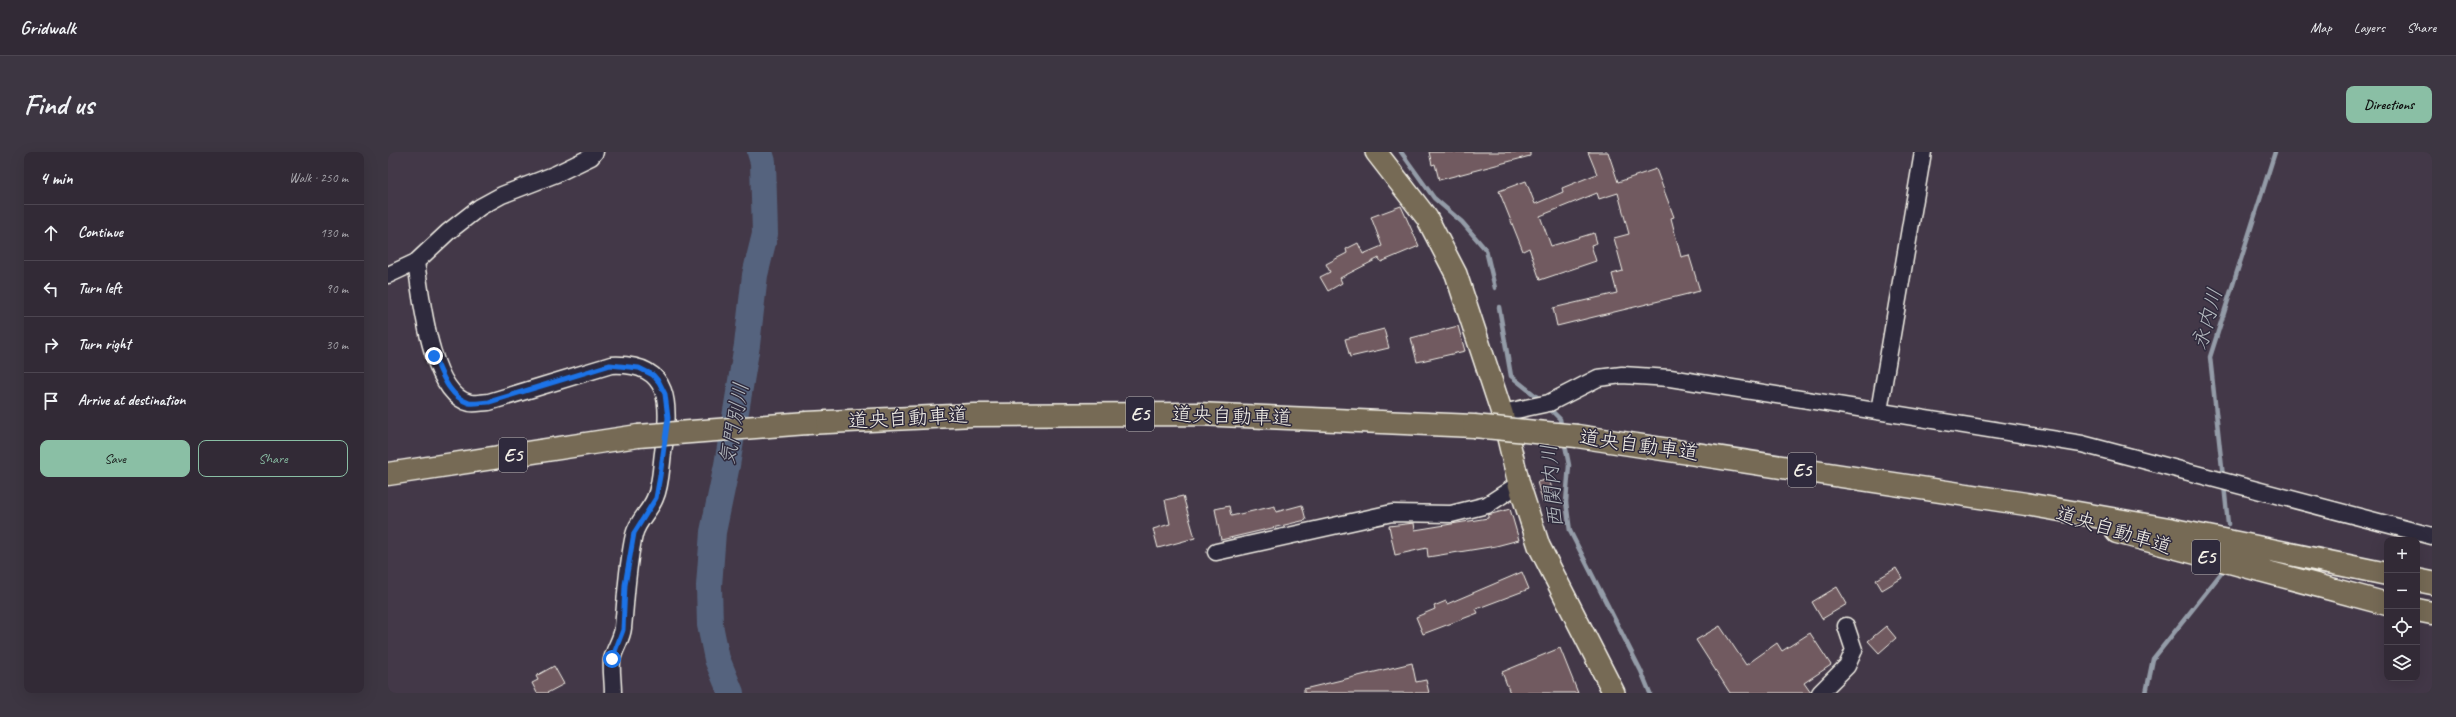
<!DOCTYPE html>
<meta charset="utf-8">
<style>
:root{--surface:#322a36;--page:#3d3642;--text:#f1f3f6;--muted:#a8a7ad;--line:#4d4651;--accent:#8abfa5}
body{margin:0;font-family:Caveat,"Klee One",sans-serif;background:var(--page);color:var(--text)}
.controls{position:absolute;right:12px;bottom:12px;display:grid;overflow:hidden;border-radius:8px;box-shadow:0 4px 16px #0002}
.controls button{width:36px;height:36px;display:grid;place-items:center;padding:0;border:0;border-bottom:1px solid var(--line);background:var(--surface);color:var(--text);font:20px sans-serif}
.stop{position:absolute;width:12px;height:12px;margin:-9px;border:3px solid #1a73e8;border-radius:50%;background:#fff}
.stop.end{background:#1a73e8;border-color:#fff;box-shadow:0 1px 4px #0008}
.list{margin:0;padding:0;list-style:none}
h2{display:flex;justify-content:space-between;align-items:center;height:52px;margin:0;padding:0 16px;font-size:17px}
h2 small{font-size:13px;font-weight:400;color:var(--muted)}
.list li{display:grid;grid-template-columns:26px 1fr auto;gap:12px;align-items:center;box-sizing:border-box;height:56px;padding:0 16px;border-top:1px solid var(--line)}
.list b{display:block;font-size:15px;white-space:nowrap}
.list em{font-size:13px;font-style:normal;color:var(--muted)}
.actions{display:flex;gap:8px;padding:12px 16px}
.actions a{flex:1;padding:9px 0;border:1px solid var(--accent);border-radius:8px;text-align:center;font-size:14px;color:var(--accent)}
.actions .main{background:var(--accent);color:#111}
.icon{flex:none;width:22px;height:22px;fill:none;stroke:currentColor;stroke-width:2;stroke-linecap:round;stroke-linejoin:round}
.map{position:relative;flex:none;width:2044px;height:541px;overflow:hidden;border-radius:8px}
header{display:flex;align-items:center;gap:24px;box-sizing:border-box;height:56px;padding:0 20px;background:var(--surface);border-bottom:1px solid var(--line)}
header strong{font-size:19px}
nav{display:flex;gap:22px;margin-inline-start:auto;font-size:14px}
.intro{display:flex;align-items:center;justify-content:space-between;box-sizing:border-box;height:96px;padding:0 24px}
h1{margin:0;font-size:28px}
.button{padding:10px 18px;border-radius:8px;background:var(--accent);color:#111;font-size:14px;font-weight:700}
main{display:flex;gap:24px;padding:0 24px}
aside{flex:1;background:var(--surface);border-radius:8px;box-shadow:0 4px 16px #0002}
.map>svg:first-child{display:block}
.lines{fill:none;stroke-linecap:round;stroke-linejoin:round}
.stream{stroke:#949ca8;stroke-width:4.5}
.river{stroke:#54647e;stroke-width:26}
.building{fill:#715a61;stroke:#f4f1e8}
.minor-casing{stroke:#f4f1e8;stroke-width:19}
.major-casing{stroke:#f4f1e8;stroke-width:24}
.highway-casing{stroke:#f4f1e8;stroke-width:25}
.minor{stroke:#2f2a3d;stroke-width:16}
.major{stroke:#766a54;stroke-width:21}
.highway{stroke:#766a54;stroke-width:22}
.highway-bridge-casing{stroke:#f4f1e8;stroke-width:25;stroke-linecap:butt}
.highway-bridge{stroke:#766a54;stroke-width:22}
.route{stroke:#1a73e8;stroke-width:5}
.labels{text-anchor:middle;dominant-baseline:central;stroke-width:3;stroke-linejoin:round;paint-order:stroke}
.shield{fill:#2f2a3d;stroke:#b9b5b5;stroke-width:1}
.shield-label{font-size:19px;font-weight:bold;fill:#f4f1e8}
.street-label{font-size:20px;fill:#f4f1e8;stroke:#2f2a3d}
.water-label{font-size:21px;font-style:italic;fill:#b4b9be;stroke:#2f2a3d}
</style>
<header>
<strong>Gridwalk</strong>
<nav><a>Map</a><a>Layers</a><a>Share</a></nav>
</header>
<div class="intro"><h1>Find us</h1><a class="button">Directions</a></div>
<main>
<aside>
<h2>4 min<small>Walk · 250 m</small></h2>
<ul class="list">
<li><svg class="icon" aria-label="ahead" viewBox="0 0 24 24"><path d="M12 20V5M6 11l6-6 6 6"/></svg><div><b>Continue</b></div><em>130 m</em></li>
<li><svg class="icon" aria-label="left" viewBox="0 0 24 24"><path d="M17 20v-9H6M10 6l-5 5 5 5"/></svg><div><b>Turn left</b></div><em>90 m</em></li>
<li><svg class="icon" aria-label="right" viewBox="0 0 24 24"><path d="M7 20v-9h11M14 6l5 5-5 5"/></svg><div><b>Turn right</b></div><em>30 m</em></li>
<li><svg class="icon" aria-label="arrive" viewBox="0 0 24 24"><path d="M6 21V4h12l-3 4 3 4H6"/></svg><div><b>Arrive at destination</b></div></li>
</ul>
<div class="actions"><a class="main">Save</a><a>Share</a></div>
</aside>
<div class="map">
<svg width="2044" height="541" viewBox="0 0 2044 541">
<rect width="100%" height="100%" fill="#433848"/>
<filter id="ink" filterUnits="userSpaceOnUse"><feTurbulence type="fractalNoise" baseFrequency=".025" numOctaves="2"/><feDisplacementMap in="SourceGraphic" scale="8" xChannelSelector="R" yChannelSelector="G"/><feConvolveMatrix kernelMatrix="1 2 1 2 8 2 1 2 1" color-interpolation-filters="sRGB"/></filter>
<g filter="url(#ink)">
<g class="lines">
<path class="stream" d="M1013,0L1046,46L1074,70L1098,98L1107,136
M1111,155L1123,224L1154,249
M1160,255L1172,267L1174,277
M1176,288L1181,313L1178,350L1182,379L1253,519L1262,541
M1835,325L1822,205L1887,0
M1836,333L1840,372
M1758,541L1765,507L1835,419"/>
<path class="river" d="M343,541L329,507L322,473L321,434L325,380L339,313L359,193L367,123L377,82L375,10L372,0"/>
</g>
<path class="building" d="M1041,0H1142V4L1051,28L1047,12L1044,13Z
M1200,0H1220L1230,30L1268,17L1286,65L1283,66L1293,105L1301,103L1312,139L1169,174L1165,156L1229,141L1224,122L1235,119L1226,86L1241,82L1230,41L1211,47L1209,41L1152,64L1163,94L1206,81L1209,91L1203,93L1208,109L1152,128L1141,96L1135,99L1111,39L1138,29L1147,52L1175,40L1174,36L1209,22Z
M1013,54L1031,94L993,110L991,106L952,126L954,131L940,139L932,125L942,120L938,112L959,101L958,97L970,91L975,102L994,94L983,65Z
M1070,174L1077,199L1029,210L1023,186Z
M996,177L1001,196L962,205L957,187Z
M1161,327L1167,347L1155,351L1149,330Z
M795,344L807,386L770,396L765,377L782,372L777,348Z
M914,353L918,368L833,388L827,357L841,354L843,364L887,354L888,360Z
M1122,357L1131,388L1108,394L1040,405L1039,396L1007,403L1001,374L1026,371L1027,378L1100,366V363Z
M1508,416L1514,426L1494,438L1488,428Z
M1134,420L1141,437L1088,457L1090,461L1035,482L1028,465L1047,457L1046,454L1058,449L1059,452Z
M1449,435L1459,452L1434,467L1424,450Z
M1332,474L1358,513L1389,491L1394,499L1422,481L1443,513L1416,531L1423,541H1342L1308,488Z
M1498,474L1508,486L1491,501L1480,489Z
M1172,496L1190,541H1122L1114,520Z
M1024,511L1028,530L1038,528L1041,541H916V537Z
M166,514L176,532L159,541H149L144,531L150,528L148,524Z"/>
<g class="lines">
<defs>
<path id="minor" d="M28,110C33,143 42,242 82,251C88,252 95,250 101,250L223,213C285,210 282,254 275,301C273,315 273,333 267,346C262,359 249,369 246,383C239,414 238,445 235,476C234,487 226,497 224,508C223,518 225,530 225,541
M0,123L28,110L60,80L92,55L114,43L168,22L203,5L207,0
M1491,259L1535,0
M1114,261L1161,251L1210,226L1234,223L1282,226L1694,292L2044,384
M828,400L1004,361L1063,362L1099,353L1131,332
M1432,541L1459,514L1466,498L1458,474"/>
<path id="major" d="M988,0L1039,66L1068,122L1114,261L1131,332L1151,394L1226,541"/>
<path id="highway" d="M419,271L586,263L810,262L1086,274
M1189,284L1638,352L1781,377L1999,422
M0,322L250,284
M1729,380L1999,452
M2029,428L2044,431
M2029,458L2044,461"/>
</defs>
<use href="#minor" class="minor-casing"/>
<use href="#major" class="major-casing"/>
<use href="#highway" class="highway-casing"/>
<use href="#minor" class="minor"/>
<use href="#major" class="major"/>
<use href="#highway" class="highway"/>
<defs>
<path id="highway-bridge" d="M1086,274L1189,284
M250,284L419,271"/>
</defs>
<use href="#highway-bridge" class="highway-bridge-casing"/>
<use href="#highway-bridge" class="highway-bridge"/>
</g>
</g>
<g class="lines" filter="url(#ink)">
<path class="route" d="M46,204C54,222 61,245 81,251C87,252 95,250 101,250L222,213L251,216L265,223L271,230L277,242L280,266L272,324L268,346L246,381L237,433L235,478L224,507"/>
</g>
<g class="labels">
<g class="shield">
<rect x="738" y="245" width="28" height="34" rx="3"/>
<rect x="111" y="286" width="28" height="34" rx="3"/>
<rect x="1400" y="301" width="28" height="34" rx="3"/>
<rect x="1804" y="388" width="28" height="34" rx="3"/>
</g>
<g class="shield-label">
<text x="752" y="262">E5</text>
<text x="125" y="303">E5</text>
<text x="1414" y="318">E5</text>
<text x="1818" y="405">E5</text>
</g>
<g class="street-label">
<text transform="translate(844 264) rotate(2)">道央自動車道</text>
<text transform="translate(520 266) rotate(-3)">道央自動車道</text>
<text transform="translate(1251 293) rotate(8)">道央自動車道</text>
<text transform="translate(1726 378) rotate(17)">道央自動車道</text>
</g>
<g class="water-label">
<text transform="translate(1819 167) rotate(-74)">永内川</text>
<text transform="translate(346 272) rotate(-80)">気門別川</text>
<text transform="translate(1164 334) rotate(-95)">西関内川</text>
</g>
</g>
</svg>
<div class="controls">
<button>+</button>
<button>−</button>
<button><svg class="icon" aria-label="locate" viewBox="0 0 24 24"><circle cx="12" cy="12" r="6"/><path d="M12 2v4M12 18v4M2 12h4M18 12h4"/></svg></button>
<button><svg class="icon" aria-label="layers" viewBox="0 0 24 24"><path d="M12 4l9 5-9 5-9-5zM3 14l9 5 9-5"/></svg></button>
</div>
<div class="stop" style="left:224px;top:507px"></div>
<div class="stop end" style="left:46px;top:204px"></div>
</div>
</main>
